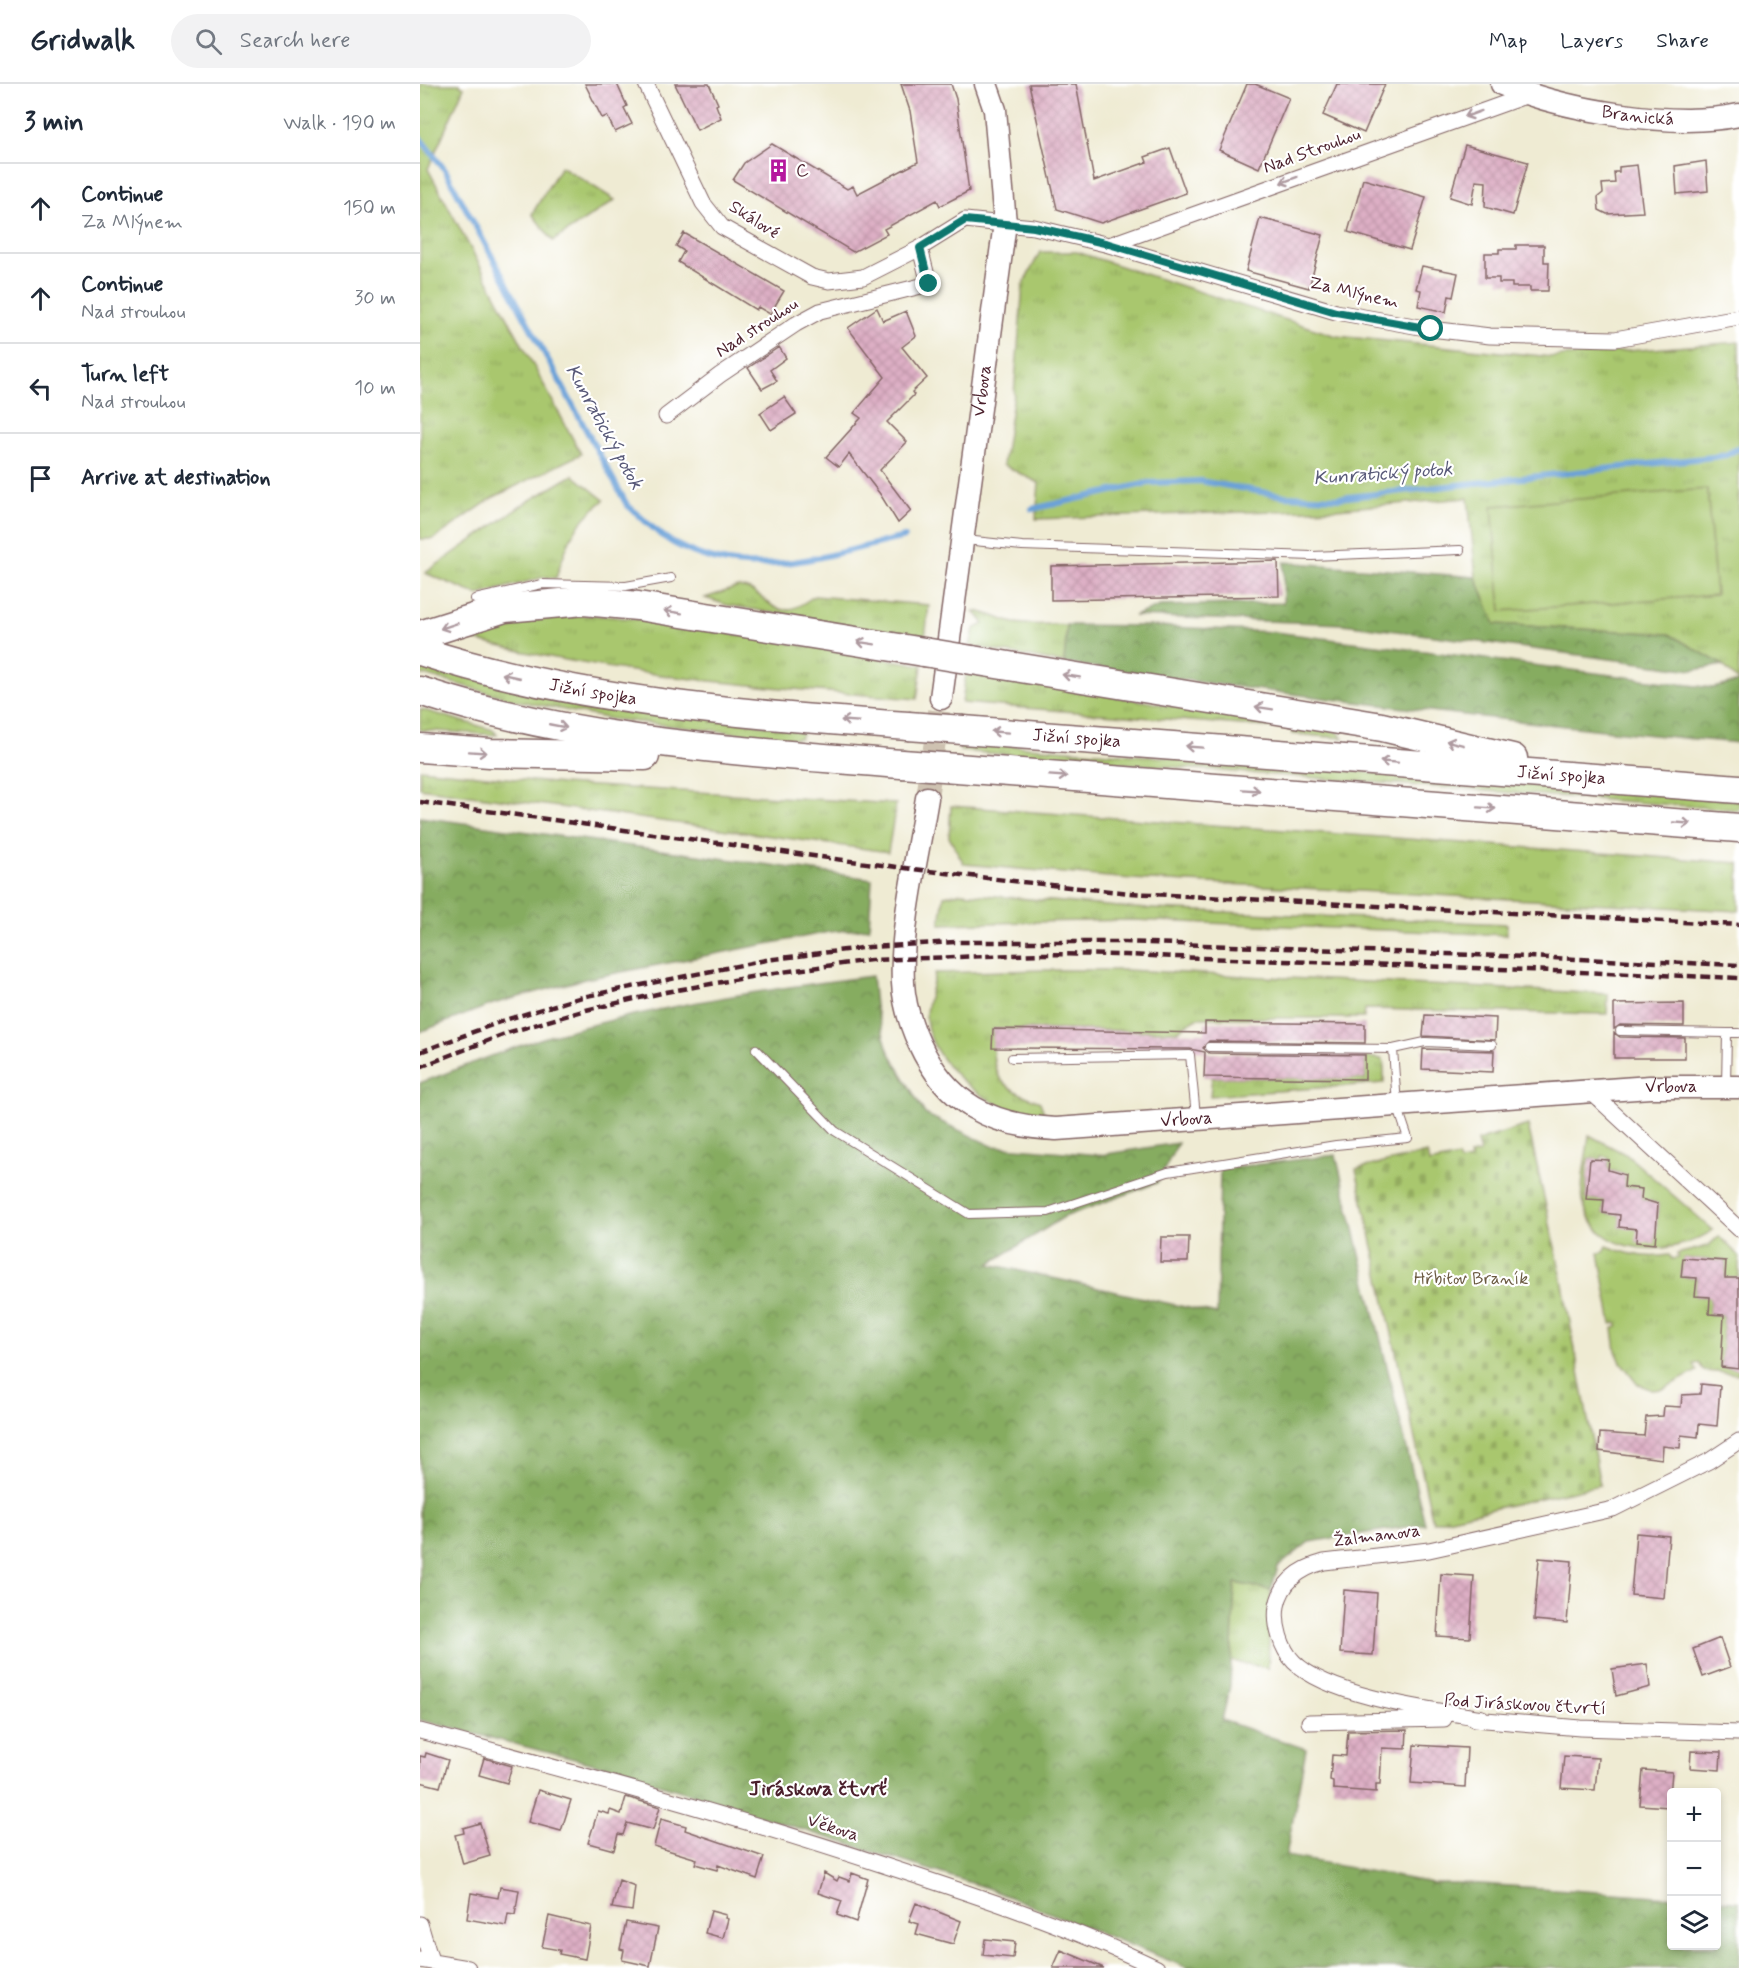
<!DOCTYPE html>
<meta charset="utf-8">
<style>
:root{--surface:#fff;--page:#f2f2f3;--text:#1f2937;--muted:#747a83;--line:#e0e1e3}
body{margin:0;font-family:Mynerve,sans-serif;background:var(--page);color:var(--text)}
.controls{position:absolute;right:18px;bottom:18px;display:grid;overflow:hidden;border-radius:6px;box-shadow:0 3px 9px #0003}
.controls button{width:54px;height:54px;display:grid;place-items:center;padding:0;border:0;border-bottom:2px solid var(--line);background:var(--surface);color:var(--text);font:30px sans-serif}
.stop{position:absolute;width:18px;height:18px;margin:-14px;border:4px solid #0f766e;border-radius:50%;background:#fff}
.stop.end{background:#0f766e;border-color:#fff;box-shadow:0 2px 6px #0008}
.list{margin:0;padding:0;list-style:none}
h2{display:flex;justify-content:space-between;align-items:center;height:78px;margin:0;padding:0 24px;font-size:26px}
h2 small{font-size:20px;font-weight:400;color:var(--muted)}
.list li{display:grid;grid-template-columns:39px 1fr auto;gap:18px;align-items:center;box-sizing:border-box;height:90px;padding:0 24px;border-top:2px solid var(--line)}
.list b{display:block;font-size:22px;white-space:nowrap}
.list p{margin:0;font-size:20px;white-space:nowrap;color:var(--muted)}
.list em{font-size:20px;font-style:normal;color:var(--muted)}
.icon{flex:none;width:33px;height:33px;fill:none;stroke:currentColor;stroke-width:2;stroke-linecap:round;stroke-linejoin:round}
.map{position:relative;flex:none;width:1319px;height:1884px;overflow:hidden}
header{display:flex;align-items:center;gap:36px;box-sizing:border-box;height:84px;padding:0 30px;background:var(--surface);border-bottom:2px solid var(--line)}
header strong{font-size:28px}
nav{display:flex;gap:33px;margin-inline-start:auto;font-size:21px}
.search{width:420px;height:54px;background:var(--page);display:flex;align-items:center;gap:15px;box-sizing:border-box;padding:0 21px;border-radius:33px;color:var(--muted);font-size:22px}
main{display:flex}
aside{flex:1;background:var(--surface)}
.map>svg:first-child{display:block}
.grass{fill:url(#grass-tufts);stroke:#7a734c;stroke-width:1.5;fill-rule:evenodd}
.forest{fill:url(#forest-crowns);stroke:#686646;stroke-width:1.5}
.cemetery{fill:url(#cemetery-stones);stroke:#7a734c;stroke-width:1.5}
.pitch{fill:#a9c76e;stroke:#7a734c;stroke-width:1.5}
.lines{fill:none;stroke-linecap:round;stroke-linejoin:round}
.stream{stroke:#6ba1d8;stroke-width:6}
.building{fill:url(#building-cross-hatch)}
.secondary-tunnel{stroke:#cec2b1;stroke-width:22;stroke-dasharray:22 11;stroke-linecap:butt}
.lane-casing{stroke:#846666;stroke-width:10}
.street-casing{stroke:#846666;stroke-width:17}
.secondary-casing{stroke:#846666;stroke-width:25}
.highway-casing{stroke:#846666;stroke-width:31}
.lane{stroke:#fff;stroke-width:8}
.street{stroke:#fff;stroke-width:15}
.secondary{stroke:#fff;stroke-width:22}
.highway{stroke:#fff;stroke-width:28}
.rail{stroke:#4a1f2b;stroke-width:4.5;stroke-dasharray:9 4.5;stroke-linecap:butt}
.highway-bridge-casing{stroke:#846666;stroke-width:31;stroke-linecap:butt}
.highway-bridge{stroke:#fff;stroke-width:28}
.oneway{stroke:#ae9aa0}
.route{stroke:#0f766e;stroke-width:8}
.labels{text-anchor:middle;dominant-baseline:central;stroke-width:4.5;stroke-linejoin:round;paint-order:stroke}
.street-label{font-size:18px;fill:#4a1f2b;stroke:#fff}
.poi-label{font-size:18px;fill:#4a1f2b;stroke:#fff;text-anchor:start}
.park-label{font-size:18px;fill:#6b5a42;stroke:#fff}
.water-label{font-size:20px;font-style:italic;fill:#595a79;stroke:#fff}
.quarter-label{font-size:21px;font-weight:bold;fill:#4a1f2b;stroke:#fff}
</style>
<header>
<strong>Gridwalk</strong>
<div class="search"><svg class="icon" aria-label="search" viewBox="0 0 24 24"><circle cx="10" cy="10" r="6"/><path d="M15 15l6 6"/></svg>Search here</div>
<nav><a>Map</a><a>Layers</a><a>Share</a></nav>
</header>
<main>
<aside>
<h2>3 min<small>Walk · 190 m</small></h2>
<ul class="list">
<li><svg class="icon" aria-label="ahead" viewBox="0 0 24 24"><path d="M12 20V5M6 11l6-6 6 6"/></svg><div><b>Continue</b><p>Za Mlýnem</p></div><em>150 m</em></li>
<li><svg class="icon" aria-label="ahead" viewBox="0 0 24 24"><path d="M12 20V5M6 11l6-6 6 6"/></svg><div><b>Continue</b><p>Nad strouhou</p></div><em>30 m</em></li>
<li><svg class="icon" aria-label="left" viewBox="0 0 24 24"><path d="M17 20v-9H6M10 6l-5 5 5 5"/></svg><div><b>Turn left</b><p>Nad strouhou</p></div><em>10 m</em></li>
<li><svg class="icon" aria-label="arrive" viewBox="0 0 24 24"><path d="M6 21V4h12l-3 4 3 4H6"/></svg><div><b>Arrive at destination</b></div></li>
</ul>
</aside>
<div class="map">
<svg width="1319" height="1884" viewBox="0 0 1319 1884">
<defs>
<pattern id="grass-tufts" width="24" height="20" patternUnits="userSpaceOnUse" patternTransform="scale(1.5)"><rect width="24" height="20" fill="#a9c76e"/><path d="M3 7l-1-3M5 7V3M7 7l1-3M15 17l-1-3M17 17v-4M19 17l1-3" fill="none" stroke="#93aa5f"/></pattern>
<pattern id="forest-crowns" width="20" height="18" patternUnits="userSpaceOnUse" patternTransform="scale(1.5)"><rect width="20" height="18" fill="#86ac61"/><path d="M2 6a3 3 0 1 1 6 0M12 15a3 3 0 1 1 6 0" fill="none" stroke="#708b50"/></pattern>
<pattern id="cemetery-stones" width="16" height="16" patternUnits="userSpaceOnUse" patternTransform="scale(1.5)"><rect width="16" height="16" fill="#a9c76e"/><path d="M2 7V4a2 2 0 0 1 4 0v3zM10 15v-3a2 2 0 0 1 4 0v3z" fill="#93aa5f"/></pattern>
<pattern id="building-cross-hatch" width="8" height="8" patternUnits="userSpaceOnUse" patternTransform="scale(1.5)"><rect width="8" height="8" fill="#ddafc5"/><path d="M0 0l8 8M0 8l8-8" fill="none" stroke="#bf96a9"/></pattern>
</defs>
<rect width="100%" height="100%" fill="#fff"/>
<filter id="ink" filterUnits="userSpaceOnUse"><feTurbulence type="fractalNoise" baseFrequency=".0167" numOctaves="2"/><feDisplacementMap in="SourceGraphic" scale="12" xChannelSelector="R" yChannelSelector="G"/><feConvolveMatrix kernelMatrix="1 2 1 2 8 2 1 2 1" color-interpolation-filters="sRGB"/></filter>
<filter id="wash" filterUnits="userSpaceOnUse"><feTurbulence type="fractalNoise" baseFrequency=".008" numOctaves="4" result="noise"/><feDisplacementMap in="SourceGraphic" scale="24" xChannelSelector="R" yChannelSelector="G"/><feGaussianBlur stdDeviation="1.35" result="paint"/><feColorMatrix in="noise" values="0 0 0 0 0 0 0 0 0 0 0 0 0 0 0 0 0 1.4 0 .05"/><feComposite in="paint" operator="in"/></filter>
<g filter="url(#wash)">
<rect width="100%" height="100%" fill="#efebd3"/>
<path class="grass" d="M0,0H39L44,3L8,85L161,370L74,413L14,455H0Z
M141,82L195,116L133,157L112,130Z
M620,168H657L916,252L1132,273L1319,258V598L1303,581L1249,550L1074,540L1056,493L1048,414L916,425L616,435L619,399L583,381L594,310L603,201Z
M153,391L184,416C153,442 148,456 136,494L124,493L58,511L5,489L107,418Z
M318,503C353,507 349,546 394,512L509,521L505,555L307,521L285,514Z
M554,527C571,529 580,536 595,539C612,542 630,539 647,541L644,579L550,562L554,545L564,540Z
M171,531L229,536L502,581L497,615C345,603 194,593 46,554L113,536Z
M0,580L381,648L382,650L380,654L373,655L191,635L99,617L0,590Z
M546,589L918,648L923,654L872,650V645L542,619Z
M0,625L73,646L77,651L0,646Z
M541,658L1319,716V726L540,667Z
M0,685L142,700L476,720L468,768L0,704Z
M531,722L1319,779V827L711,795L544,780L529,753Z
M541,809L710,824L1087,840V851L713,836L520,840L524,812Z
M623,886H705L1188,910L1187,930L945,925L944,934H777L757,947L573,945C572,994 575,1000 620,1018L624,1029C614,1028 602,1029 592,1026C554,1014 506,972 506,930C507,917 513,902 515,889Z
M945,973L961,975L964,978V999L790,1012L792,993L945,995Z
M1169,1051L1207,1071L1293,1146C1254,1174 1174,1175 1163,1116C1160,1096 1167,1071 1169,1051ZM1182,1072L1189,1073L1188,1086L1205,1091L1204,1103L1221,1105V1115L1238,1120L1235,1159L1217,1145L1200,1143V1131L1183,1129L1184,1116L1166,1115L1167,1080L1170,1075L1181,1076Z
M1299,1152L1319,1172V1195L1305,1194L1306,1177L1263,1174L1262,1193L1277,1194L1275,1212L1290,1213L1289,1230L1304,1231L1301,1283L1319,1285V1290L1284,1287L1279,1279L1274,1280L1277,1287L1243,1305L1232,1306L1218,1300L1201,1278L1196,1267L1193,1244L1198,1243L1197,1239L1192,1240L1179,1169L1184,1168L1187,1162C1208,1171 1227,1175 1249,1171L1252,1175L1258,1174L1257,1170L1288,1162Z
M815,1499L851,1506L848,1584L811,1577Z"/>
<path class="forest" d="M864,478L1056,493L1075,540L1249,550L1303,581L1273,586L923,540L714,532L740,522L863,519Z
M647,541L730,542L855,548L1293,604L1319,598V659C1093,639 868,611 644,579Z
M0,733L452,795L449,844L409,848L165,895L73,920L0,948Z
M452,892L455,922L468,966L505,1030L572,1062L680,1071L758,1059L737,1099L644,1133L569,1180L797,1230L800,1085L916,1071L1005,1440L889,1458L858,1483L851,1506L815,1499L810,1602L802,1636L886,1665L866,1772L1012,1799H1047L1251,1813L1252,1862H1296L1297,1816L1319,1817V1884H768L567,1804L182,1682L0,1636V999C44,983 88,964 133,951C238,922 345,905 452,892Z"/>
<path class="cemetery" d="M1108,1041L1142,1195L1180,1401L1013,1438L936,1085L1007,1069L1009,1079L1038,1073L1040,1078L1050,1076L1049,1071L1060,1069L1057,1057Z"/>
<path class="pitch" d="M1287,405L1296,511L1081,527L1072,422Z"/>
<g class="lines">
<path class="stream" d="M0,54L25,86L207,421C222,433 239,452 257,461C333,501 407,470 485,453
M612,425L728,399L780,397L865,412L919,414L1293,373L1306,371L1319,364"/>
</g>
<g id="blocks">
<path class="building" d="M165,0H197L207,22L204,24L212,40L195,48L187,32L182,34Z
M255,0H289L298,20L296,21L301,34L277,46Z
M481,0H531L536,15L549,107L520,122L517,116L464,145L467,150L433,168L313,96L324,79L352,60L427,105L433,102L437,110L498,78L490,27Z
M609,0H656L674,97L727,78L725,73L750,64L766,109L681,139L637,125Z
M827,0H835L869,14L839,84L799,66Z
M917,0H965L944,49L903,31Z
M1045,61L1108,78L1093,131L1065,123L1066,98L1056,97L1052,120L1030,113Z
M1286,77L1288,107L1257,110L1255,82Z
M1217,81L1223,128L1187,130L1179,126L1178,113L1183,109L1182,100L1195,99L1194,88H1199V83Z
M943,95L1006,113L990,166L928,148Z
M840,134L903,151L889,204L826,187Z
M264,149L364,207L350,230L338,223L336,226L258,178L264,167L256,162Z
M1096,161H1124V178H1129L1128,207H1110V203H1092V199H1079V194H1065V169H1079V165H1096Z
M1002,182L1038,189L1033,213L1029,212L1026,228L998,222L1001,206L996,205Z
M457,224L463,237L486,227L496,252L482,263L507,294L492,308L494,311L467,338L487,358L460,386L491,427L478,439L460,410L429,370L419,383L406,373L441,334L434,329L465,293L428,244Z
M359,263L366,274L350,286L357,297L342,305L328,284Z
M364,313L376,330L351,346L340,329Z
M858,477L859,512L631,516V482Z
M1264,919V942L1200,941L1194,945V920Z
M1005,931L1076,934L1075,956L1003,952Z
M785,938L945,940V959L789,957L783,964L789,969L945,971V995L784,993L785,968L770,965L572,964L573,945L785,949Z
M1194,949L1200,953L1265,954V974H1194Z
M1003,965L1074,967L1073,988L1002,985Z
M1170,1075L1189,1076L1188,1086L1205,1091L1204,1103L1222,1105L1221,1115L1238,1120L1235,1160L1216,1158L1217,1145L1199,1143L1200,1131L1183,1129L1184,1116L1166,1115Z
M741,1153H769L768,1178H740Z
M1263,1174L1306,1177L1305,1194H1319V1285L1301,1283L1304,1231L1289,1230L1290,1213L1275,1212L1277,1194L1261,1193Z
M1281,1300L1300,1302L1297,1342L1279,1340L1278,1353L1261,1351L1260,1364L1243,1362L1242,1375L1179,1367L1180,1349L1224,1352L1226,1333L1243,1332L1244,1322L1261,1323L1262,1311L1280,1310Z
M1216,1449L1249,1452L1244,1514L1211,1511Z
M1119,1474L1152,1477L1147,1539L1114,1536Z
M1021,1490L1054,1492L1050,1554L1017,1552Z
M924,1506L957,1509L953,1571L920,1569Z
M1300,1554L1310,1583L1283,1593L1273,1565Z
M1227,1580L1230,1603L1196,1612L1192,1585Z
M987,1646L986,1665L962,1664L960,1700H956V1708L913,1705V1697L910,1696L912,1671L926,1672L928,1647Z
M994,1661L1047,1664L1045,1703L991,1699Z
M1271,1667L1301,1668L1300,1686L1270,1684Z
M6,1669L28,1676L20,1703L0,1698V1672L5,1673Z
M1144,1672L1178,1674L1175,1706L1141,1704Z
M64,1674L92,1682L87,1699L59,1691Z
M1223,1686L1252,1688L1249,1723L1220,1721Z
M118,1706L151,1716L141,1747L108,1738Z
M206,1713L240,1723L233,1746L207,1739L203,1751L198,1750L194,1766L168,1759L178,1727L189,1730L190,1726L201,1730Z
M241,1735L266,1742L265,1746L344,1773L337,1795L298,1781L297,1786L275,1780L277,1775L234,1762Z
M60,1739L70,1772L43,1780L35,1751L44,1749L43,1744Z
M404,1789L417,1797L419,1793L430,1797L432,1789L448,1795L436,1838L417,1831L422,1817L398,1809Z
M199,1796L215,1802L212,1827L192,1824Z
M80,1803L99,1806L95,1831L88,1830L86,1842L47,1835L51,1809L78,1814Z
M496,1819L541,1837L533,1860L496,1850L499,1840L489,1837Z
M291,1827L306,1831L305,1834L308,1835L303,1854L285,1849Z
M129,1832L171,1842L165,1875L139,1870L140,1866L122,1863Z
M206,1838L238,1844L230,1882L202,1876L204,1866L200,1865Z
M565,1855L595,1858L593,1874L563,1871Z
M641,1866L684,1884H633Z"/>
</g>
</g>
<g filter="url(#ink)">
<use href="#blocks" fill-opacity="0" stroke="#846666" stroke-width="1.5"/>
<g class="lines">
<path class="secondary-tunnel" d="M507,714L521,614"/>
<defs>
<path id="lane" d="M545,456L602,462L892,472L1040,466
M55,515L122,500L206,502L251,494
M1200,947L1307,949
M789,963L973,965
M336,965L415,1047L549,1130L628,1128L748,1088L916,1061L988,1054L977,1021L973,965L1005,958L1072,961
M592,974L770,971L776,1032
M1306,1001L1307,949H1319"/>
<path id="street" d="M226,0L283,119L302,143L392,193L409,197L443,193L500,164
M689,161L1108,11
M246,332L300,291L376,240L400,227L509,200L500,164L545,136L614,143L689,161L916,228L1011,245L1070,252L1195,255L1319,233
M1171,1008L1319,1145
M1062,1634C1013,1626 909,1613 874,1578C861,1565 854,1540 857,1522C862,1497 881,1484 904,1478L1009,1466L1193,1425L1289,1377L1319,1357
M1054,1635L1160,1644L1319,1649
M889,1638L1024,1635
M0,1647C156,1689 312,1731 466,1782C558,1812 649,1842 737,1884
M0,1840L11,1877
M0,1876L48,1884"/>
<g id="secondary">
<path id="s1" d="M1082,0C1144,26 1253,45 1319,31"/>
<path id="s2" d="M521,614L585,139L575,26L566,0"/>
<path id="s3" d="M507,714C498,770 480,842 483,899C484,921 490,939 499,959C527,1020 571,1042 636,1045L1230,1003H1319"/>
</g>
<g id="highway">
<path d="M0,551L85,524L164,517L218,522L504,568"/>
<path id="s4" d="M0,567C158,618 323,630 488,642"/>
<path d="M552,576L962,643L1093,674"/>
<path d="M0,607C156,658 319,667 482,680"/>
<path id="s5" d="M543,646L1319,705"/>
<path d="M0,664L70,669L225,672"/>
<path d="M537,684L1319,744"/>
</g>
</defs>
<use href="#lane" class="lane-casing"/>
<use href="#street" class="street-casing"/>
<use href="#secondary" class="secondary-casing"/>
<use href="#highway" class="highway-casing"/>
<use href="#lane" class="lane"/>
<use href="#street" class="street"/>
<use href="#secondary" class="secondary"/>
<use href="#highway" class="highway"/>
<path class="rail" d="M0,718C237,749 473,787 711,809L1319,841
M0,968L85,936L162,913L346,876L449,863L535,858H705L1319,881
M0,983L90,948L166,926L246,908L347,890L451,876L623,870L705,871L1319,894"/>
<defs>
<path id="highway-bridge" d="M504,568L552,576
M488,642L543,646
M482,680L537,684"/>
</defs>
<use href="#highway-bridge" class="highway-bridge-casing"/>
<use href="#highway-bridge" class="highway-bridge"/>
</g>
<defs><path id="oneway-shaft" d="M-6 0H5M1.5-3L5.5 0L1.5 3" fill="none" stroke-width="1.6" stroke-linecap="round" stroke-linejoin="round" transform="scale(1.5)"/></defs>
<g class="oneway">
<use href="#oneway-shaft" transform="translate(1053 30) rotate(160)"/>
<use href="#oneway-shaft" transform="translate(869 96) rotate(160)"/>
<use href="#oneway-shaft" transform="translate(253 528) rotate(-171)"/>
<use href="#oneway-shaft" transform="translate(29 542) rotate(162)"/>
<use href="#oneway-shaft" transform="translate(446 559) rotate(-171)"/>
<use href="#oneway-shaft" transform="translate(91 592) rotate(-167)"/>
<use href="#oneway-shaft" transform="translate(651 592) rotate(-171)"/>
<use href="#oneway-shaft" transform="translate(844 624) rotate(-171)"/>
<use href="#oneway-shaft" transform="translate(430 637) rotate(-176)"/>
<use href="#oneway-shaft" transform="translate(138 642) rotate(11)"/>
<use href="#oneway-shaft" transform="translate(580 648) rotate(-176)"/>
<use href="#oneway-shaft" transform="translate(1035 659) rotate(-166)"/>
<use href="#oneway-shaft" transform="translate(774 663) rotate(-176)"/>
<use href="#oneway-shaft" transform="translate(58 668) rotate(4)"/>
<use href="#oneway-shaft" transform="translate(969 678) rotate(-176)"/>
<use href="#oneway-shaft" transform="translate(638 692) rotate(4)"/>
<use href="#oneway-shaft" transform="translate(831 706) rotate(4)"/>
<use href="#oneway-shaft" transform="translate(1067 724) rotate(4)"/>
<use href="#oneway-shaft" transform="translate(1262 739) rotate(4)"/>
</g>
</g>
<g class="lines" filter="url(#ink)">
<path class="route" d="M509,200L500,164L545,136L614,143L689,160L916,228L1011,245"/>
</g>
<defs>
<symbol id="building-bare" viewBox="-9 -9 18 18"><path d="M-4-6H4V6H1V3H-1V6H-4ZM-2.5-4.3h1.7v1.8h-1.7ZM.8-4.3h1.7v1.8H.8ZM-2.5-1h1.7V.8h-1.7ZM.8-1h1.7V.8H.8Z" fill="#b5179e" stroke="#fff" stroke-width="2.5" paint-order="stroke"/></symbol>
</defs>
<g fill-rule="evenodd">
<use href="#building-bare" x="342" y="70" width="33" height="33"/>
</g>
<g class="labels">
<g class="street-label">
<text stroke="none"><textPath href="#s1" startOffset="140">Branická</textPath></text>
<text transform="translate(892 67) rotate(-20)">Nad Strouhou</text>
<text transform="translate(334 136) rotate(33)">Skálové</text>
<text transform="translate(934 209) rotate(13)">Za Mlýnem</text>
<text transform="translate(337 244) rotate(-33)">Nad strouhou</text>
<text stroke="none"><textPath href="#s2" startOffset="310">Vrbova</textPath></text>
<text stroke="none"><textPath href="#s4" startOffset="178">Jižní spojka</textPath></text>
<text stroke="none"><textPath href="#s5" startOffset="114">Jižní spojka</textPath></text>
<text stroke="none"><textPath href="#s5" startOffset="600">Jižní spojka</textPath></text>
<text stroke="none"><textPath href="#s3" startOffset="1038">Vrbova</textPath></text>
<text stroke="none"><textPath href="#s3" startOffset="552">Vrbova</textPath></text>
<text transform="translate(957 1452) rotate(-7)">Žalmanova</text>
<text transform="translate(1105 1621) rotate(3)">Pod Jiráskovou čtvrtí</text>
<text transform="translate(413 1744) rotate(18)">Věkova</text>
</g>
<g class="poi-label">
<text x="376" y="87">C</text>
</g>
<g class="park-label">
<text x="1051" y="1195">Hřbitov Braník</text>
</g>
<g class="water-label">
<text transform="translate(184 343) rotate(61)">Kunratický potok</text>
<text transform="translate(963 390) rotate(-4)">Kunratický potok</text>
</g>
<g class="quarter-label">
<text x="398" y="1705">Jiráskova čtvrť</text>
</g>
</g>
</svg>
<div class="controls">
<button>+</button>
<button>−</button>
<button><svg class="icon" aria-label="layers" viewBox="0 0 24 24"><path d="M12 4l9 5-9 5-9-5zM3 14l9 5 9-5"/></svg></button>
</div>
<div class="stop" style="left:1011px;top:245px"></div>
<div class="stop end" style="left:509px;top:200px"></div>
</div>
</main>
